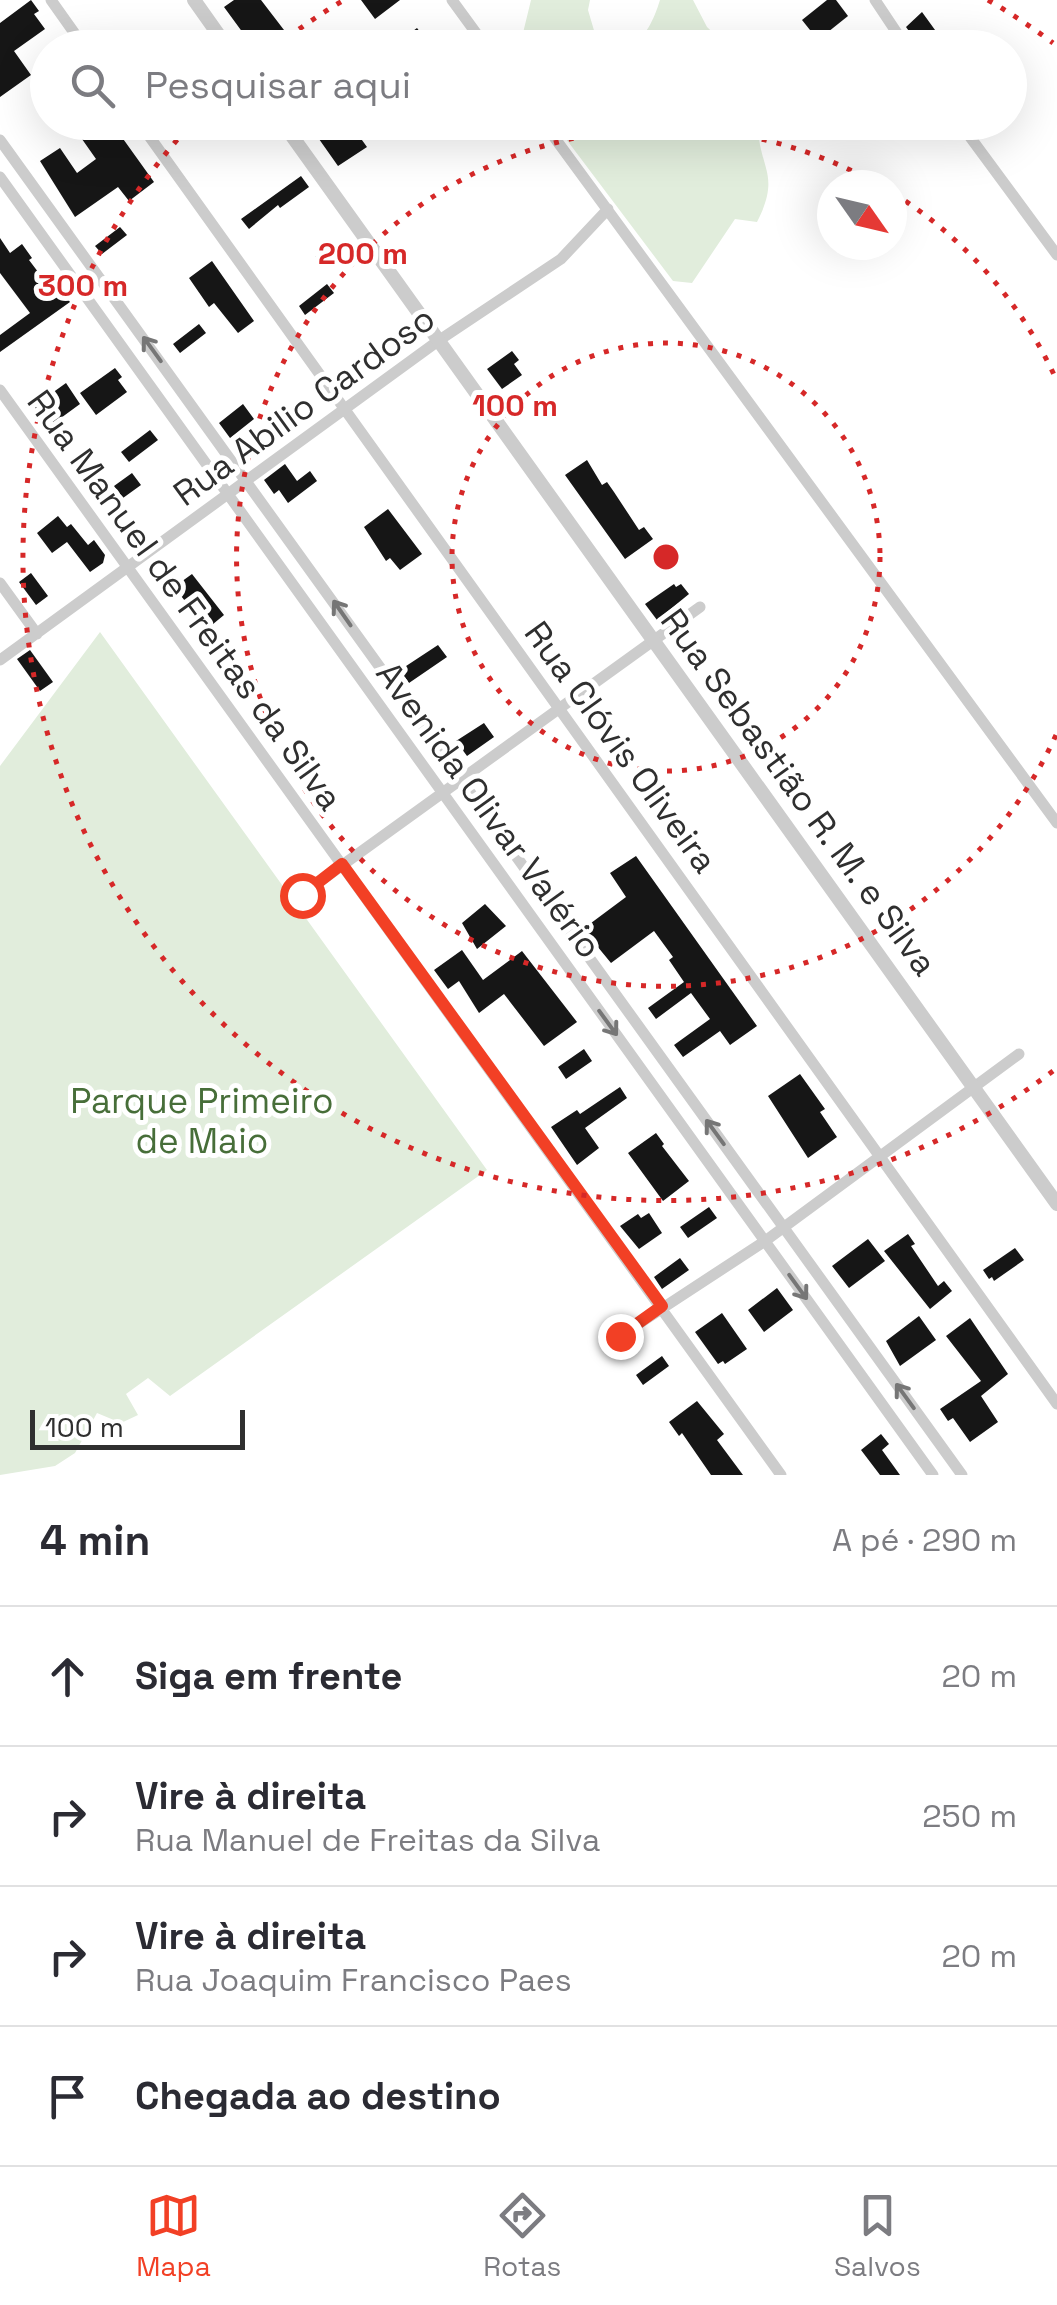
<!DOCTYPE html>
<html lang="pt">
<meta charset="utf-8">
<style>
:root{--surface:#fff;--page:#f7f7f7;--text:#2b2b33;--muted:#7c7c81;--line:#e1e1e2;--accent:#f24025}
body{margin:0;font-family:"Space Grotesk",sans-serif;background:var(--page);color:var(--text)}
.compass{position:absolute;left:817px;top:170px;width:90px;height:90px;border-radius:50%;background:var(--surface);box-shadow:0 10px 40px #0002;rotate:124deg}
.scale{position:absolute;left:30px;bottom:25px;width:215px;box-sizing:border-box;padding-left:10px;border:5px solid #2f2f2f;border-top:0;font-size:28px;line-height:35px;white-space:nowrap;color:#2f2f2f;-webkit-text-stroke:8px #fff;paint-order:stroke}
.stop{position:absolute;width:30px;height:30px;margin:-22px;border:8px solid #f24025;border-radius:50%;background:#fff}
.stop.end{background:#f24025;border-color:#fff;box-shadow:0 2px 10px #0008}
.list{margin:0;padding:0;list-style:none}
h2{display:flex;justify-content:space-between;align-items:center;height:130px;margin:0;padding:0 40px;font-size:42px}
h2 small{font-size:32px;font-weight:400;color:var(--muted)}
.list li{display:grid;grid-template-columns:65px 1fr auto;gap:30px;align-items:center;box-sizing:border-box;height:140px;padding:0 40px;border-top:2px solid var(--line)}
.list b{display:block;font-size:38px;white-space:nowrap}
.list p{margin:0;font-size:32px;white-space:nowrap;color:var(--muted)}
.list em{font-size:32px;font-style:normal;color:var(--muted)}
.icon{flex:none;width:55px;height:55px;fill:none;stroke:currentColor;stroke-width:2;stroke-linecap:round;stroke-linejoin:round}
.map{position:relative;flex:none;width:1057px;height:1475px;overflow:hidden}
.search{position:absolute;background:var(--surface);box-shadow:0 10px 40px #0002;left:30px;right:30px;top:30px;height:110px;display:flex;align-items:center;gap:25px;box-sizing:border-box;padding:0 35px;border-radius:55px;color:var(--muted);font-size:38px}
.sheet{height:690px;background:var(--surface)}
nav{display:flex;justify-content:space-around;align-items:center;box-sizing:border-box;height:140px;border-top:2px solid var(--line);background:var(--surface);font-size:28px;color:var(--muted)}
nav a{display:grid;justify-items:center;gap:5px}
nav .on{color:var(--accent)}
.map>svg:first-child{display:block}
.green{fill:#e1eddc}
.building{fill:#161616}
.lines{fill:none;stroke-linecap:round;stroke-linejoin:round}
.minor{stroke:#ccc;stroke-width:11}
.tertiary{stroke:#ccc;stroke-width:14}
.oneway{stroke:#767676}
.route{stroke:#f24025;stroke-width:12}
.ring{fill:none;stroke:#d62828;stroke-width:5;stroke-dasharray:5 10}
.labels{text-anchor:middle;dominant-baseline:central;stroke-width:10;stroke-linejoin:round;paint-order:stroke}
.street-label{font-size:35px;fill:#2f2f2f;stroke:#fff}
.park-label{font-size:35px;fill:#476e39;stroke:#fff}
.centre{fill:#d62828;stroke:#fff;stroke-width:5}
.ring-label{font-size:30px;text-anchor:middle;font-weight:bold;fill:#d62828;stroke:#fff;stroke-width:10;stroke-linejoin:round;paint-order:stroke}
</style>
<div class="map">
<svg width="1057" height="1475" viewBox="0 0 1057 1475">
<rect width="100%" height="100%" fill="#fff"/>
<path class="green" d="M531,0H590L588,10L598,44L605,47H525L523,33Z
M660,0H693L707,27L728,47H627C646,39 654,19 660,0Z
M554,123H758C758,169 782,173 757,222L735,219L692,283L673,281Z
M100,632L487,1170L170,1396L148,1378L126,1394L138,1415L121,1423L97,1413L75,1453L55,1466L0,1475V766Z"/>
<path class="building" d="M31,0L39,11L34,14L45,29L14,51L31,75L0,97V23Z
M234,0H261L284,30L281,32L292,48H254L224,7Z
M361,0H400L375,19Z
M827,0H836L848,16L818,40L802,20Z
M922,12L943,41L933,48H921L906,27Z
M417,28L432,48H407L401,40Z
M70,122H111L154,182L129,201L118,187L75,217L40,161L60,148L77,173L96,159Z
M307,122H349L367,147L338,166Z
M301,176L309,187L280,208L278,205L249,229L241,219Z
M120,227L127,235L102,254L95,246Z
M0,238L10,253L22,244L32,258L29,260L57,297L63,293L70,302L0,352V335L30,313L0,273Z
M339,241L345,250L321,266L315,257Z
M212,261L254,321L238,333L214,303L209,307L189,278Z
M327,284L334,293L305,315L299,306Z
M199,324L206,333L180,353L173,344Z
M512,351L519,360L514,364L522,375L502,389L487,369Z
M115,368L122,377L118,380L127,392L96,415L80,393Z
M66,383L80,404L54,423L45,412L40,415L34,406Z
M243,404L254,419L230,438L219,423Z
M150,430L158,440L129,462L121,452Z
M587,460L602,485L607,482L614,492L639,530L644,527L653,539L625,559L565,475Z
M285,464L297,481L310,471L317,481L288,503L279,490L274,494L264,480Z
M132,473L141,485L123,498L114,486Z
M388,509L422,554L400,570L390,558L386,561L364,527Z
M58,516L67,527L71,524L88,545L94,540L105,555L103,563L90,572L67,542L52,553L37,533Z
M31,573L48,596L36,605L19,582Z
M192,574L224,615L207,629L174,587Z
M674,584L676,587L681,584L689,594L657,620L645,604Z
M438,645L447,657L409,683L400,670Z
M30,650L53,682L40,691L17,659Z
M484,723L494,737L467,756L456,741Z
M636,856L757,1026L730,1045L720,1031L683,1057L674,1045L710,1019L691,993L656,1019L648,1008L684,982L669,960L673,957L654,931L611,963L583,929L626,897L610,873Z
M485,904L506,926L477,949L462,923Z
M462,950L483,980L522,951L577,1022L544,1046L504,994L479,1013L459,981L448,989L434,970Z
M584,1049L592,1061L566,1079L558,1067Z
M800,1074L825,1109L820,1112L837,1137L808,1158L768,1096Z
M620,1087L627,1098L585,1128L599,1148L577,1165L551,1127L577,1110L580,1114Z
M656,1133L664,1144L662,1146L689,1181L663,1201L628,1153Z
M709,1207L717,1218L688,1238L680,1227Z
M649,1213L662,1233L639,1249L620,1226L638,1214L641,1218Z
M908,1234L915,1244L911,1246L938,1286L944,1281L952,1291L930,1309L884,1251Z
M868,1239L885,1261L849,1288L832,1266Z
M1015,1248L1024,1260L994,1281L992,1277L989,1279L983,1270Z
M680,1258L689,1270L662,1289L654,1277Z
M777,1288L793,1310L764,1332L748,1310Z
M722,1313L747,1349L725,1364L723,1361L718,1364L695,1332Z
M919,1316L936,1340L900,1366L886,1341Z
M970,1318L1008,1374L981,1396L998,1422L970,1442L953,1418L948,1421L940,1409L981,1381L946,1336Z
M662,1356L669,1366L643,1385L636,1375Z
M697,1401L724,1434L717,1440L743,1475H711L682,1433L679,1436L669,1422Z
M881,1434L889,1444L882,1450L900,1475H880L861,1450Z"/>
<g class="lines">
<path class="minor" d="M51,0L85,48
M452,0L487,48
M875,0L907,48
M139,122L1057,1404
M543,122L1057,823
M959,122L1057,255
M0,140L962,1475
M0,177L933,1475
M0,390L781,1475
M0,583L37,634
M0,660L438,341L561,259L608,209
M301,895L700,607
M620,1336L765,1241L1019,1054"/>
<path class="tertiary" d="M194,0L228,48
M282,122L1057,1204"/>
</g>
<defs><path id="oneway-shaft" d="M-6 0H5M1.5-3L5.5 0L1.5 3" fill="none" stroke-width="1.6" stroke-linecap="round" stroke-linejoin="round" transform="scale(2.5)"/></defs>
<g class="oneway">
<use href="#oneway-shaft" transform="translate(152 349) rotate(-126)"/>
<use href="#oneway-shaft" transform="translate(342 613) rotate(-125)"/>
<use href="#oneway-shaft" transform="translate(608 1023) rotate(54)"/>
<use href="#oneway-shaft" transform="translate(715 1132) rotate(-126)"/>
<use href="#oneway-shaft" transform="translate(798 1287) rotate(54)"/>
<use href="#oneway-shaft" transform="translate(905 1396) rotate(-126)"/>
</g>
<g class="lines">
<path class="route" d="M302,895L342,864L662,1306L620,1336"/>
</g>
<g class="ring">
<circle cx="666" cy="557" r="214"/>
<path d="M1056 735A429 429 0 1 1 877 184M893 193A429 429 0 0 1 1056 379"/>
<path d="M1053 1071A643 643 0 0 1 192 123M275 47A643 643 0 0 1 344 0M988 0A643 643 0 0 1 1053 43"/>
</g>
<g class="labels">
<g class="street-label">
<text transform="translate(304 406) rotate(-36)">Rua Abilio Cardoso</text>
<text transform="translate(185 600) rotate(54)">Rua Manuel de Freitas da Silva</text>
<text transform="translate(621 747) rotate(54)">Rua Clóvis Oliveira</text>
<text transform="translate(799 792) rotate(54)">Rua Sebastião R. M. e Silva</text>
<text transform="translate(489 810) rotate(54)">Avenida Olivar Valério</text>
</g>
<g class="park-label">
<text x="202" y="1101">Parque Primeiro<tspan x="202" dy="40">de Maio</tspan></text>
</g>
</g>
<circle cx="666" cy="557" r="15" class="centre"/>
<g class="ring-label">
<text x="363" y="264">200 m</text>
<text x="83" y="296">300 m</text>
<text x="515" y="416">100 m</text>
</g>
</svg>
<svg class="compass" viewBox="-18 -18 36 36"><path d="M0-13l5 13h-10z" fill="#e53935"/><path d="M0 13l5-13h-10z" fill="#7c7c81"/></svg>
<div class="scale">100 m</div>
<div class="stop" style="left:302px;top:895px"></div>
<div class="stop end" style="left:620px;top:1336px"></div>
<div class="search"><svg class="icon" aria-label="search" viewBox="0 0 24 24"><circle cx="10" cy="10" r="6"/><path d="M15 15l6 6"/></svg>Pesquisar aqui</div>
</div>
<section class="sheet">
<h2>4 min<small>A pé · 290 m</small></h2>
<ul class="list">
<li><svg class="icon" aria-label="ahead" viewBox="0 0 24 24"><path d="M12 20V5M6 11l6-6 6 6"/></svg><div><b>Siga em frente</b></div><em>20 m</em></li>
<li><svg class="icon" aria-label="right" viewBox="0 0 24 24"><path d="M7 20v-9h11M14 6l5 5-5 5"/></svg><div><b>Vire à direita</b><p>Rua Manuel de Freitas da Silva</p></div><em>250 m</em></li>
<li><svg class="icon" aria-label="right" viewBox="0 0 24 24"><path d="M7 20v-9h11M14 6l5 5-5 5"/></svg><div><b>Vire à direita</b><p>Rua Joaquim Francisco Paes</p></div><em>20 m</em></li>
<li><svg class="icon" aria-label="arrive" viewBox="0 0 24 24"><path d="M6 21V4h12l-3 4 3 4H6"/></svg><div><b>Chegada ao destino</b></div></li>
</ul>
</section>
<nav>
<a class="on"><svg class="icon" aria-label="map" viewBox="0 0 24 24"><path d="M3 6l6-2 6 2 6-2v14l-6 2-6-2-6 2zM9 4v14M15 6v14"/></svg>Mapa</a>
<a><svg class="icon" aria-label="directions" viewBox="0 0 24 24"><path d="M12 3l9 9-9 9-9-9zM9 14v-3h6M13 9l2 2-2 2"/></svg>Rotas</a>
<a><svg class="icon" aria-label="saved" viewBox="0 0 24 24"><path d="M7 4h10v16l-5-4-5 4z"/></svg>Salvos</a>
</nav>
